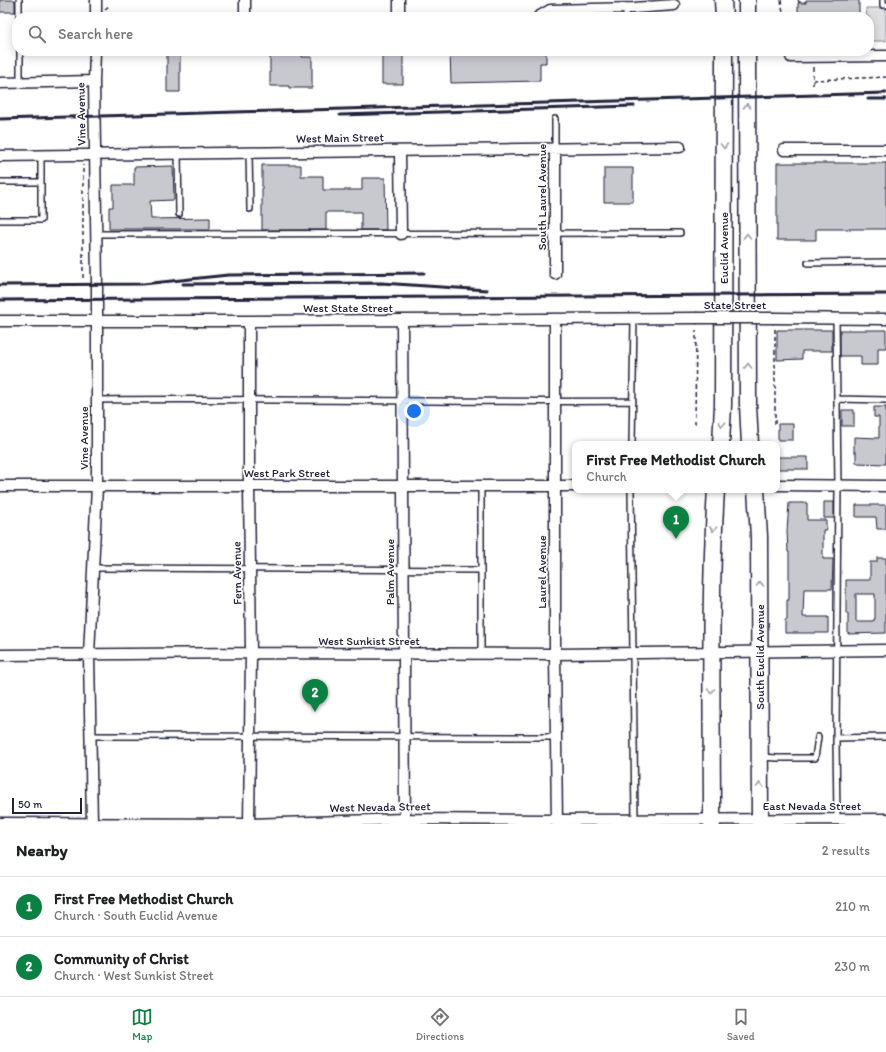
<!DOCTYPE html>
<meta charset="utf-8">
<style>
:root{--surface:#fff;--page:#f2f2f2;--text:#202124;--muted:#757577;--line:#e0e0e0;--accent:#0b8043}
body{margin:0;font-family:Itim,sans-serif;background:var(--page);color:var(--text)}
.scale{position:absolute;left:12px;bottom:10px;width:70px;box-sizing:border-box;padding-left:4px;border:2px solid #22223b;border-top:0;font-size:11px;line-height:14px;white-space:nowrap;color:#22223b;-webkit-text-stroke:3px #fff;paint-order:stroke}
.you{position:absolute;left:414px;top:411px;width:14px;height:14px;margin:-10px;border:3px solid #fff;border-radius:50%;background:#1a73e8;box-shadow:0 0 0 6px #1a73e833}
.badge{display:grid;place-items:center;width:26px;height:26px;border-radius:50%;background:var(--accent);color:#fff;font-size:13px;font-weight:700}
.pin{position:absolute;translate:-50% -33px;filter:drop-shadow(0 1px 2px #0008)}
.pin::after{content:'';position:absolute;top:21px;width:14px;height:12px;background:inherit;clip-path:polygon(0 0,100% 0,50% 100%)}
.popup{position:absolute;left:572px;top:441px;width:208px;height:52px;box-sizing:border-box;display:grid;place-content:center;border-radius:8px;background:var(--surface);filter:drop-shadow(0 1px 3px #0005);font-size:13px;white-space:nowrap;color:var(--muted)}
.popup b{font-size:15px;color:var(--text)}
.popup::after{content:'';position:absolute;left:50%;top:100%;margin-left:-8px;border:8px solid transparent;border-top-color:var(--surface)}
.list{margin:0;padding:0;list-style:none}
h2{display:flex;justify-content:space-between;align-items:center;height:52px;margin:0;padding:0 16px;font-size:17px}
h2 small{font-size:13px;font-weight:400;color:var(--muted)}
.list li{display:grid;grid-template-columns:26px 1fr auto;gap:12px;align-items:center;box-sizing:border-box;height:60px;padding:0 16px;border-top:1px solid var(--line)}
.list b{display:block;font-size:15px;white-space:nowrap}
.list p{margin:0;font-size:13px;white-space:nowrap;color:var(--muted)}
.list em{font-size:13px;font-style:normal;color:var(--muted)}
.icon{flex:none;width:22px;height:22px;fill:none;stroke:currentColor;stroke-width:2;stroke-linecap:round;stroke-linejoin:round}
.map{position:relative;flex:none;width:886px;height:824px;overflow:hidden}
.search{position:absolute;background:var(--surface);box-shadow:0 2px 10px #0003;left:12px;right:12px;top:12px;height:44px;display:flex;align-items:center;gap:10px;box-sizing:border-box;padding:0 14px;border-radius:16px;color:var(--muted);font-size:15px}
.sheet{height:172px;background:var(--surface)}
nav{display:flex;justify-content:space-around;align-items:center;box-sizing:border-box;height:56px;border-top:1px solid var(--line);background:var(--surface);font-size:11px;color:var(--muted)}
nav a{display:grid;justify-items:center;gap:2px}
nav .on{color:var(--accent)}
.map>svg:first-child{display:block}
.green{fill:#dfdfe2;stroke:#80808e}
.building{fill:#c8c8cf;stroke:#22223b;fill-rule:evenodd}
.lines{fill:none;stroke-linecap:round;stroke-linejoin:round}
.lane-casing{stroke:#22223b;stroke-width:8}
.street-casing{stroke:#22223b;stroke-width:13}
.primary-casing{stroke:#22223b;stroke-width:19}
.path{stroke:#22223b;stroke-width:1.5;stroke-dasharray:4 3;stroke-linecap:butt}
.lane{stroke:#fff;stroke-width:5}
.street{stroke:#fff;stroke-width:10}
.primary{stroke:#fff;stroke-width:16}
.rail{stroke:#22223b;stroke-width:3}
.street-bridge-casing{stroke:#22223b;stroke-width:13;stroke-linecap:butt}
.street-bridge{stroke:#fff;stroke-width:10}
.oneway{stroke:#9c9ca7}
.labels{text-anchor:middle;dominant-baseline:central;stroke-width:3.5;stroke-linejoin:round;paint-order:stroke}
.street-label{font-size:12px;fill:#22223b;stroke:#fff}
</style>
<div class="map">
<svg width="886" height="824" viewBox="0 0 886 824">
<rect width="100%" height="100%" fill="#fff"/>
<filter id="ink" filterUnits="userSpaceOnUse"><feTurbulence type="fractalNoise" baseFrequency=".025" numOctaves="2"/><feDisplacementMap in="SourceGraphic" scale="8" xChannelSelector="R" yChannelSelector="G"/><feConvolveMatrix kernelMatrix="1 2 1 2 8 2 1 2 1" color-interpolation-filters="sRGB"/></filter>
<g filter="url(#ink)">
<path class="green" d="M866,8H886V41H869V17H867Z"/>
<path class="building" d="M0,0H15V12H0Z
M806,0H859V17H798V3H806Z
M167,51H180V92H167Z
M270,51H302V57H312V88H289V86H270Z
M382,51H403V84H382Z
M450,51H546V63H540V81L451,83Z
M777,163H886V229H816V240H777Z
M262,165H301V176H323V190H362V178H385L386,230H361V212H326V230H262Z
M173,166L174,200L150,201L151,219L210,218V229H109V207H113V185H134V167Z
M604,168H633V202H604Z
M777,330H832V351H802V359L777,360Z
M840,330H886V348H878V365H861V356H840Z
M874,407H886V464L856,463V452H854V437L879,438V417H874Z
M842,410H854V426H842Z
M778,424H793V440H778Z
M778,457H808V469H778Z
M824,502H834V518H824Z
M789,503H807V520H826V530H823V559H833L832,589H804L803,617H828V633H785V620H787V600H789V552H788L787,531Z
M856,505H886V529H877L876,517H856Z
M877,558H886V633L848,634V614H846V580H870V562H877ZM856,594H875V619H874V622H856Z"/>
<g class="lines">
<defs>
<path id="lane" d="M19,0V17
M883,0V5H886
M626,8V17
M20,51V83
M555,119V149
M249,152L250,209
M178,153L179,214
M0,182H41
M0,220H41V155
M96,234L680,233
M808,263L886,262
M836,318L838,486L836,738L837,819
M837,399L886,400
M97,400C275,398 454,403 633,401
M632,444L634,318
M631,490L635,821
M93,568L481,570
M481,654V486
M90,736L556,737
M836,738L886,737
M761,757L777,758H815L818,737"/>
<path id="street" d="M96,0V17
M245,0V17
M399,17V0
M538,17L550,10L634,8L674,5
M791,57L886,56
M0,83L94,81
M555,149V274
M784,150H886
M400,151L401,234
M0,156L680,147
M774,318L886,319
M402,320L405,824
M555,320V654L557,824
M0,321H249L696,318
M777,485L886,486
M0,486H575
M0,655L251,653L555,654L886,650
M0,823L249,824L405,819L557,820L886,819
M92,824L89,655L97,486V284L94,81L95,51
M249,824L251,653L249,486V321"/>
<path id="primary" d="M723,0L724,17
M747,17V0
M747,51L748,405L750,444
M721,444L723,405L724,51
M756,490L759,536L760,824
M712,824C712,713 709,601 716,490"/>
</defs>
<use href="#lane" class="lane-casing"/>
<use href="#street" class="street-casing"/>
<use href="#primary" class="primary-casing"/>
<path class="path" d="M781,0L783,12L785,17
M798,0L799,2H806
M105,9L109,6
M813,67V87
M813,80L886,77
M83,278V165
M775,329V424
M695,424L696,330"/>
<use href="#lane" class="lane"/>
<use href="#street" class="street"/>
<use href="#primary" class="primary"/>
<path class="rail" d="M868,99H886
M340,115L634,106
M0,119L886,93
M183,284L381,283L487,290
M0,285L143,284L228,275L424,273
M0,300L886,294"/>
<defs>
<path id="street-bridge" d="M696,318H774"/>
</defs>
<use href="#street-bridge" class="street-bridge-casing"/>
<use href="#street-bridge" class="street-bridge"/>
</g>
<defs><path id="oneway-chevron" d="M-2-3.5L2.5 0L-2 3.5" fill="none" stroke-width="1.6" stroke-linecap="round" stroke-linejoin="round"/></defs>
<g class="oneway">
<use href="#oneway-chevron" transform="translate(747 106) rotate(-90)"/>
<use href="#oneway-chevron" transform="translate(724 146) rotate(90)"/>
<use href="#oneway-chevron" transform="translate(747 236) rotate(-90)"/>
<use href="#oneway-chevron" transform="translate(748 366) rotate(-90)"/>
<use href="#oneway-chevron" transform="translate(722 424) rotate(93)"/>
<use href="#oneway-chevron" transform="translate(713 529) rotate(93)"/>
<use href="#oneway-chevron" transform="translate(760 584) rotate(-90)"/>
<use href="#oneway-chevron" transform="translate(711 691) rotate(90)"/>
<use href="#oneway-chevron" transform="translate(760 785) rotate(-90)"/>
</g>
</g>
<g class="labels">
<g class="street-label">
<text transform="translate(81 114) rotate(-91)">Vine Avenue</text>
<text transform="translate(340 138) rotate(-1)">West Main Street</text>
<text transform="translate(542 197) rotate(-90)">South Laurel Avenue</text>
<text transform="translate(724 248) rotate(-90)">Euclid Avenue</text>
<text x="735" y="305">State Street</text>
<text x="348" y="308">West State Street</text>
<text transform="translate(84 438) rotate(-90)">Vine Avenue</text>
<text x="287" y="473">West Park Street</text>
<text transform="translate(390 572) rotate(-90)">Palm Avenue</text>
<text transform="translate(542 572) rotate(-90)">Laurel Avenue</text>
<text transform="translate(237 573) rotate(-91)">Fern Avenue</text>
<text x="369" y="641">West Sunkist Street</text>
<text transform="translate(760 657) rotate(-90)">South Euclid Avenue</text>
<text x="812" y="806">East Nevada Street</text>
<text transform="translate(380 807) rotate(-1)">West Nevada Street</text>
</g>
</g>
</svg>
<div class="scale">50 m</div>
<div class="you"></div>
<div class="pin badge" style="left:676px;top:539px">1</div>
<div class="popup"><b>First Free Methodist Church</b>Church</div>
<div class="pin badge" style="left:315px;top:712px">2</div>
<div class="search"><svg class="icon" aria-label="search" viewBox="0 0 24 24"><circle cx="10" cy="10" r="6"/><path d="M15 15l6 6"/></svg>Search here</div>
</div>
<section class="sheet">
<h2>Nearby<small>2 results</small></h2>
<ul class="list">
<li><span class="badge">1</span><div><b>First Free Methodist Church</b><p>Church · South Euclid Avenue</p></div><em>210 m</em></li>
<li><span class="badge">2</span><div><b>Community of Christ</b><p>Church · West Sunkist Street</p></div><em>230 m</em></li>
</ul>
</section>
<nav>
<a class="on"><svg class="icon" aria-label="map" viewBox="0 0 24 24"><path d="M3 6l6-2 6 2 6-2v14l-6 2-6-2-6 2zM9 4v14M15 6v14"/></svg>Map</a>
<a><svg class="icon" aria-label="directions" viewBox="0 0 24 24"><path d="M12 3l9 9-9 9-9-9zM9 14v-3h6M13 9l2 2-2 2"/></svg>Directions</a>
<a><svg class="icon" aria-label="saved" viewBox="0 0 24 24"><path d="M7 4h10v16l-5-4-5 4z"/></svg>Saved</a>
</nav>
